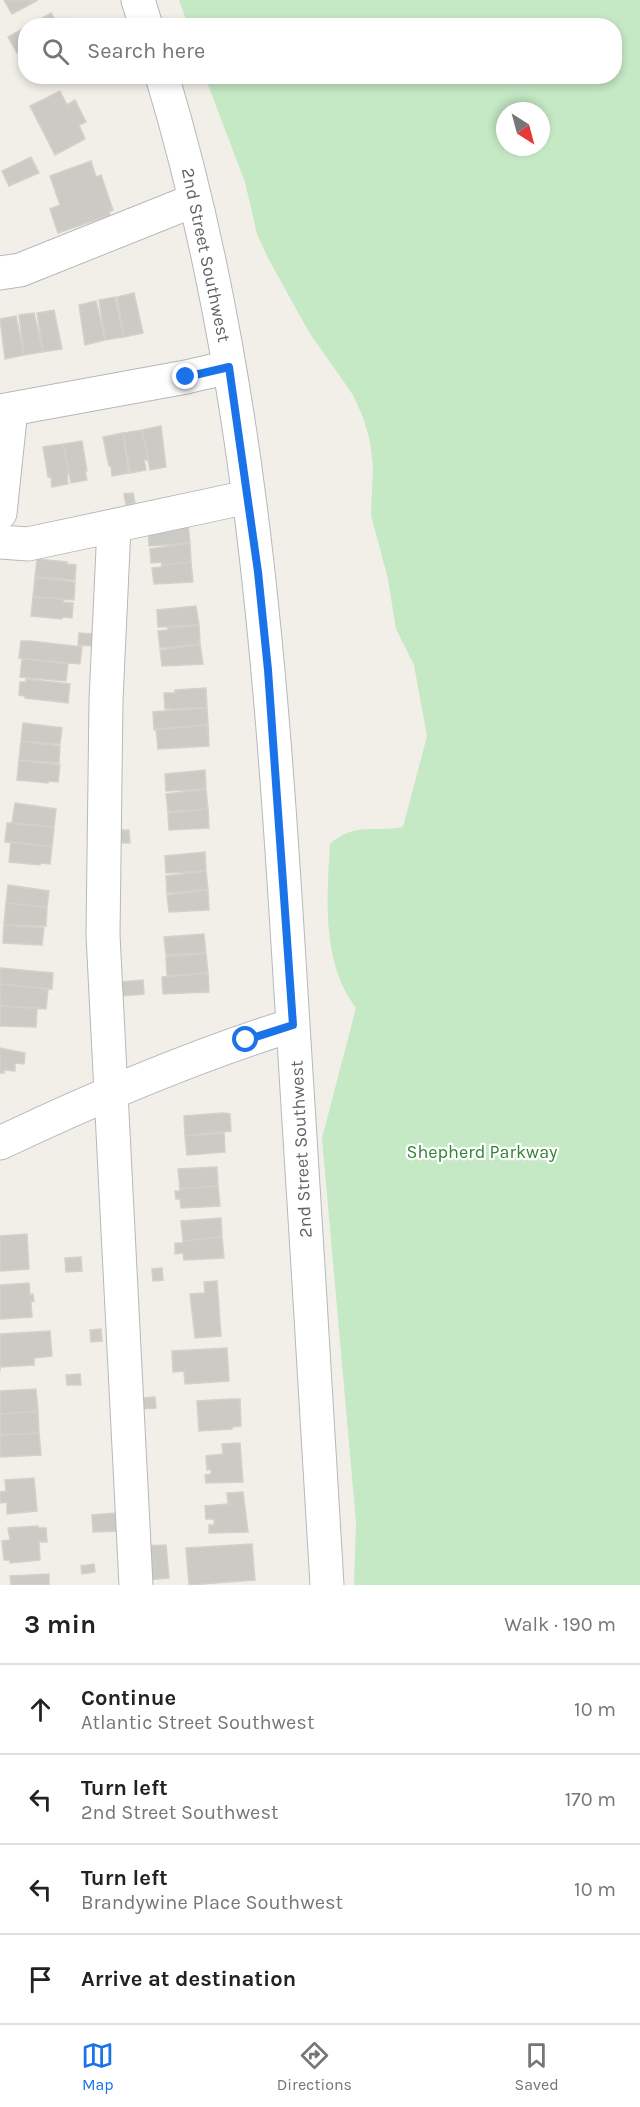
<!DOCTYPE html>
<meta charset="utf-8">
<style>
:root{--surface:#fff;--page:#f6f6f6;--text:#222;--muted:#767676;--line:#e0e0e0;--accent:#1a73e8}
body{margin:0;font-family:Karla,sans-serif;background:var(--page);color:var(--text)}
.compass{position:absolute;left:496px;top:102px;width:54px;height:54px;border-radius:50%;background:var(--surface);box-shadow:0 3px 9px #0003;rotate:144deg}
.stop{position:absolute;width:18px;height:18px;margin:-14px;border:4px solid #1a73e8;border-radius:50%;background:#fff}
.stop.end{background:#1a73e8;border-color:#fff;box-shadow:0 2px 6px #0008}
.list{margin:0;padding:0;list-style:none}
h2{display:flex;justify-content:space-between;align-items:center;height:78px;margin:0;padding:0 24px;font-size:26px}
h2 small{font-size:20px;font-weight:400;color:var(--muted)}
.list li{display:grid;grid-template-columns:39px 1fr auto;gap:18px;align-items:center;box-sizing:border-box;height:90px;padding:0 24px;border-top:2px solid var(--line)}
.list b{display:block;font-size:22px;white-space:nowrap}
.list p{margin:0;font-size:20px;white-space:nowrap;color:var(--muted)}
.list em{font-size:20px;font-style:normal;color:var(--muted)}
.icon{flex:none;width:33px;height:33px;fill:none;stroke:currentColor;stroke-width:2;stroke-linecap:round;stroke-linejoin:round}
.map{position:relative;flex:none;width:640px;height:1585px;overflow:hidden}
.search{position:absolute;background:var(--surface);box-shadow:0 3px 9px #0003;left:18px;right:18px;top:18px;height:66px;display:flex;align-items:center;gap:15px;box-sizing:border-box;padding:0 21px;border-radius:24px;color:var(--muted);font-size:22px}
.sheet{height:438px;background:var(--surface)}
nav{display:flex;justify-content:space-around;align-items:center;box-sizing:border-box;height:84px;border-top:2px solid var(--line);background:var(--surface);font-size:16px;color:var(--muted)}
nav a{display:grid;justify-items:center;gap:3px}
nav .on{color:var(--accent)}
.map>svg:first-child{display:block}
.green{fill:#c5e8c5;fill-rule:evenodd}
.building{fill:#cccac5;stroke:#d6d1c6;stroke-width:1.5}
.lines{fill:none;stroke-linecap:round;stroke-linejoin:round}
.minor-casing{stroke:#b5b8bc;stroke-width:35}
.minor{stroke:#fff;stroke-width:33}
.route{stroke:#1a73e8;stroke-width:8}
.labels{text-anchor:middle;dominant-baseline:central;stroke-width:4.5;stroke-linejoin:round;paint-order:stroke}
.street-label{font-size:18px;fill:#5f6368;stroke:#fff}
.park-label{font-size:18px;fill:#348238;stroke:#fff}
</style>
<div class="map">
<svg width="640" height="1585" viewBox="0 0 640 1585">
<rect width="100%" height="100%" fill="#f1efe8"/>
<path class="green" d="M179,0H640V1585H354L356,1522L322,1138L356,1008C321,962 327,898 330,844C357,821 373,833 403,827L427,736L414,665L396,629L388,579L371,515L373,466L370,441L363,417L353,395L309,332L269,260L257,234L245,182L205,77L614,76V26L188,25ZM505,111H541V147H505Z"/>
<path class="building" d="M4,0H38L12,14Z
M51,13L57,23L64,18L68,26H28Z
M26,27V50L24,48L17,53L8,37Z
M60,91L67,105L75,100L86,122L79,125L85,139L55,155L30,106Z
M31,157L39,173L9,186L2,171Z
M91,161L96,177L101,175L113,210L109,212L110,215L58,233L50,209L60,205L50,176Z
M134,293L143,333L124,337L117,297Z
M115,297L124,337L105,340L99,300Z
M96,301L105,340L85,345L79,305Z
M54,310L62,349L43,352L37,313Z
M34,313L43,352L24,355L19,315Z
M16,316L24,355L5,359L0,319Z
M161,426L166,467L150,470L142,430Z
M142,430L148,460H144L146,470L130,473L123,433Z
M123,433L129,473L112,476L111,466H109L103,437Z
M82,441L87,471H85L87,480L71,483L63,444Z
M63,444L69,474H67L68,484L52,487L51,476L48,477L43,447Z
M133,493L135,503L126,505L124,494Z
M188,524L190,543L149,546L148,529Z
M190,543L191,562L162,565L161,562L151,563L150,549Z
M37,559L67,562V564L76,565L75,580L35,577Z
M191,562L193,582L154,584L152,568L161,567L162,565Z
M35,577L75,582L74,600L33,597Z
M33,597L64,599L63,602L73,603L72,618L62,617V619L31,616Z
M196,606L199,625L158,627L157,610Z
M199,625L200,644L160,648L158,631L168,630V628Z
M79,633L92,634V646L78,645Z
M21,641H30L82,647L80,664L19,658Z
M200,644L203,664L162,666L160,650Z
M28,659L68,664L66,681L20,677L22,660Z
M26,679L70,684L68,703L25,698V696L19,695L20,682H26Z
M206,688L207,708L165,709L164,693H175V690Z
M207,708L208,725L154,730L153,712Z
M23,723L62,728L60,744L21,741Z
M208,725L209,746L158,749L156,729Z
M21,741L60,746L59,763L19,760Z
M19,760L60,765L58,782L48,781V783L17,780Z
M205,770L206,789L166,791L165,774Z
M206,789L208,809L168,812L166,794Z
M15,803L56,809L54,827L12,823Z
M208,809L209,828L169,830L168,813Z
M7,823L54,827L52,847L5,842Z
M115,830H129L130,843H115Z
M11,842L52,847L50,864L40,863V865L9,862Z
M205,852L206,871L166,873L165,856Z
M206,871L208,890L167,893L166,876Z
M8,885L49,891L47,907L6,903Z
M208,890L209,910L169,912L167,895Z
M6,903L47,907L46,926L4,925Z
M4,925L44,928L42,945L3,943Z
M204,934L206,953L166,955L164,937Z
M206,953L208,973L167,976L166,957Z
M0,968L53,973L52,989L0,984Z
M208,973L209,992L163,994L162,977Z
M143,980L144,994L122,996L120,982Z
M0,984L48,989L46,1009L0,1006Z
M0,1006L37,1008L36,1027L0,1026Z
M0,1048L25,1053L24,1064L15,1063V1071L4,1070V1073H0Z
M223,1113L230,1114L231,1131L185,1136L184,1116Z
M224,1133L225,1152L187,1155L185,1136Z
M217,1167L218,1186L180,1189L178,1169Z
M218,1186L220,1206L181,1208L180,1199H176L175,1191H180V1189Z
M221,1218L222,1237L183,1241L181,1221Z
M27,1234L29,1269L0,1271V1236Z
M222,1237L224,1258L184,1260L183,1253L175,1254V1243H183V1241Z
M81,1257L82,1271L66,1272L65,1258Z
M162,1268L163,1280L153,1281L152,1269Z
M217,1281L221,1336L195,1338L190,1294L205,1293L204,1282Z
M29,1283L30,1295L33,1294L34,1301L31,1302L32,1317L0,1319V1285Z
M101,1329L102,1341L91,1342L90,1330Z
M50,1331L52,1356L34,1358V1365L0,1367V1371V1334Z
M227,1348L229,1381L185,1384L184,1371L173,1372L172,1351Z
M80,1374L81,1385H67L66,1375Z
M36,1389L38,1411L0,1414V1391Z
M155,1397L156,1408L141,1409L140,1398Z
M230,1399H240L241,1426L232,1427V1429L199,1431L197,1401Z
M38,1411L39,1433L0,1435V1414Z
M39,1433L41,1455L0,1457V1435Z
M240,1443L243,1482L206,1483L205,1475L211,1474V1469L207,1470L206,1456L223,1454L222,1444Z
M34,1478L37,1511L7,1514V1502L1,1503L0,1497V1492L6,1491L5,1480Z
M243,1492L248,1532L209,1533V1525H214V1519H206L205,1506L228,1504L227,1493Z
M116,1513L118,1531L93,1532L92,1515Z
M38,1526V1528H46L47,1542H39L40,1560L10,1563V1560H4L2,1541L10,1540L8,1528Z
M252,1544L255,1580L189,1585L186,1548Z
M166,1545L169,1578L146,1580L143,1546Z
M94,1564L95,1572L82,1574L81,1566Z
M49,1574V1585H11L10,1576Z"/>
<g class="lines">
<defs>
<path id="minor" d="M138,0L146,26
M162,76C247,357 270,653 288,944C302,1158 314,1371 327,1585
M0,273L20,270L195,200
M0,411L186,377L229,367
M0,513L11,409
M114,527L106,700L103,935L136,1585
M0,542L28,544L248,497
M0,1143C95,1098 193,1056 293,1025"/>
</defs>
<use href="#minor" class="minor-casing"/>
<use href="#minor" class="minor"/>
</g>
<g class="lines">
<path class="route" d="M186,377L229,367L258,572L268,670L293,1025L246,1040"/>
</g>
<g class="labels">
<g class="street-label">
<text transform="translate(206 255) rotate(78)">2nd Street Southwest</text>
<text transform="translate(301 1149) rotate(-93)">2nd Street Southwest</text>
</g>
<g class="park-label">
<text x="482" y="1152">Shepherd Parkway</text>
</g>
</g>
</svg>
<svg class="compass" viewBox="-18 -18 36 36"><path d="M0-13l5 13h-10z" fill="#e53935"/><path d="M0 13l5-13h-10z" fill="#767676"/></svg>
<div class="stop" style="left:246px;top:1040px"></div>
<div class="stop end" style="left:186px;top:377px"></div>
<div class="search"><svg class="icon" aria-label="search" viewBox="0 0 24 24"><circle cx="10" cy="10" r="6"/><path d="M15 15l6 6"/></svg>Search here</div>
</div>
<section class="sheet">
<h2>3 min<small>Walk · 190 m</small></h2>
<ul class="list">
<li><svg class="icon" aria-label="ahead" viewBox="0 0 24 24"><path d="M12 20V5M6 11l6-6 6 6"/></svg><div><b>Continue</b><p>Atlantic Street Southwest</p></div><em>10 m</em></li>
<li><svg class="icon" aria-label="left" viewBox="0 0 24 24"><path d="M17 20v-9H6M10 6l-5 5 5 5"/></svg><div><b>Turn left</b><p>2nd Street Southwest</p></div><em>170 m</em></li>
<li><svg class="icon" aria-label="left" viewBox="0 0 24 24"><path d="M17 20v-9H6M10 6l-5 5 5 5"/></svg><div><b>Turn left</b><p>Brandywine Place Southwest</p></div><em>10 m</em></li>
<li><svg class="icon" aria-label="arrive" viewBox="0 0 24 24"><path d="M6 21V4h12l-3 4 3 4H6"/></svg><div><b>Arrive at destination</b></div></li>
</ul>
</section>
<nav>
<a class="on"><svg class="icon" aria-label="map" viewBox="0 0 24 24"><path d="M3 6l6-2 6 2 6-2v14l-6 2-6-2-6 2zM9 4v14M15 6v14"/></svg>Map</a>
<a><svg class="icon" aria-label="directions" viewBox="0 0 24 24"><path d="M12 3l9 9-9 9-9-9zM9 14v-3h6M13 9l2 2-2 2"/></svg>Directions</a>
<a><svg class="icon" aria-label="saved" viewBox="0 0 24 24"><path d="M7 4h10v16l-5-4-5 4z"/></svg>Saved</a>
</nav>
